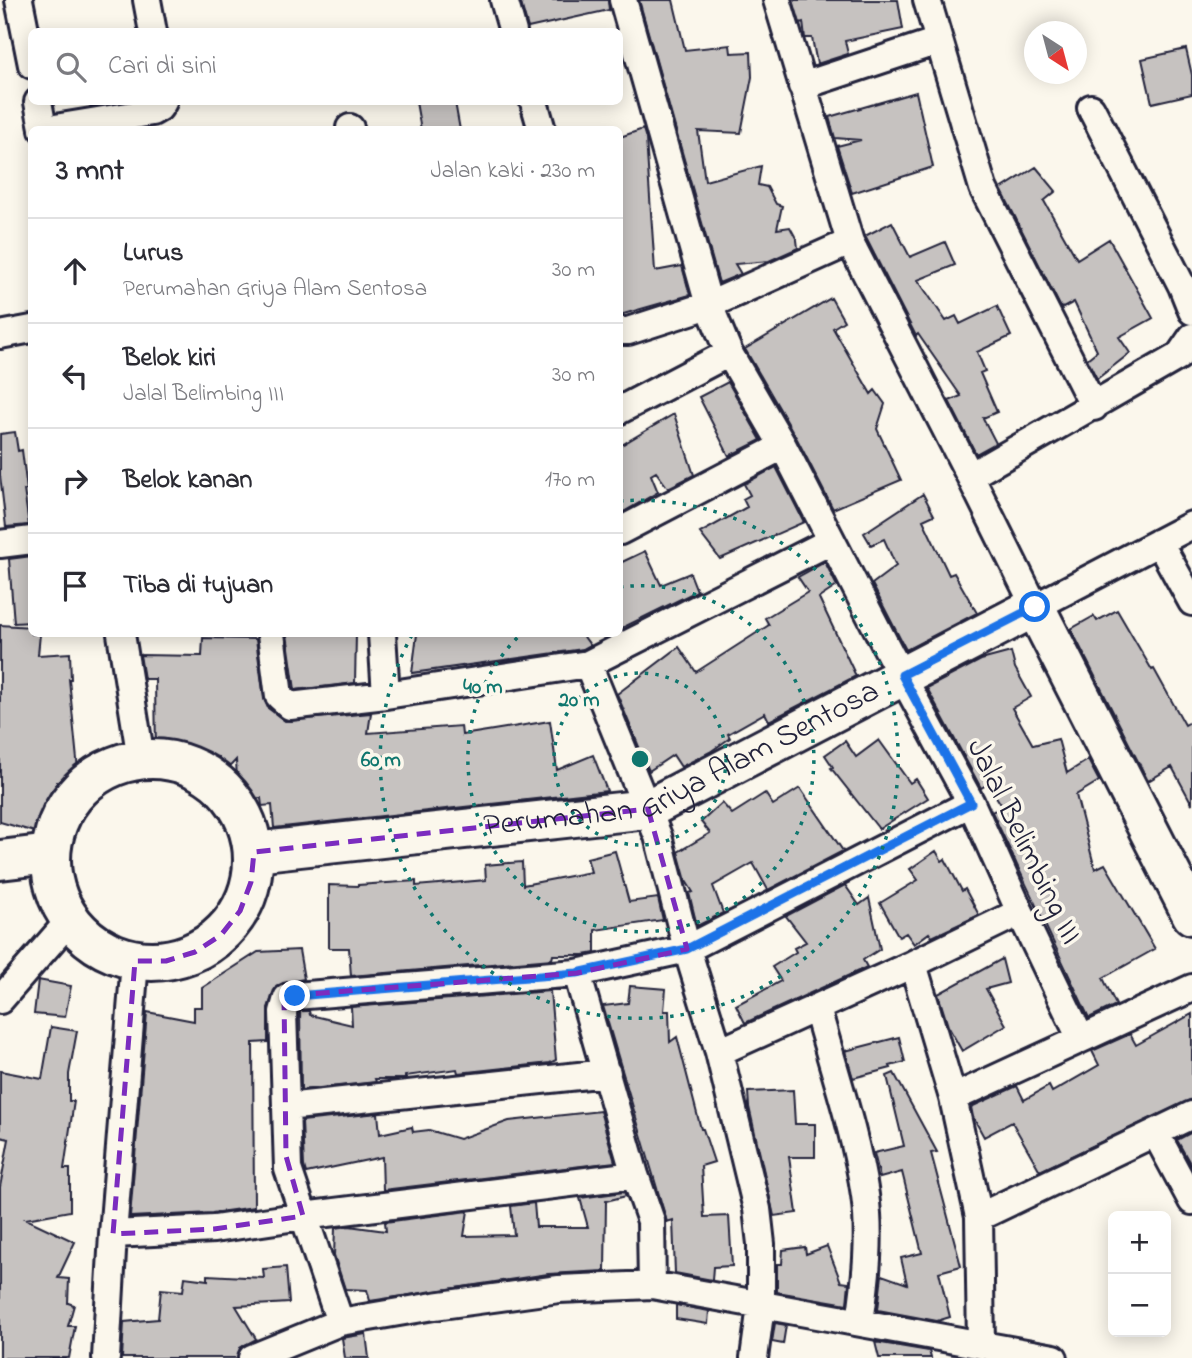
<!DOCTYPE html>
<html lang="id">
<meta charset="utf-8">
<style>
:root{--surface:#fff;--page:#f2f2f3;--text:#2b2b33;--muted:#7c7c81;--line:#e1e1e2}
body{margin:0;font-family:"Indie Flower",sans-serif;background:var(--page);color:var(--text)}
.controls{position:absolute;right:21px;bottom:21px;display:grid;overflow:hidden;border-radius:10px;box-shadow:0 4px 18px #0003}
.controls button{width:63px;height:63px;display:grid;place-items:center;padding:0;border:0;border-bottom:2px solid var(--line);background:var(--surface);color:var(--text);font:35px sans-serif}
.compass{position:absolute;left:1024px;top:21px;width:63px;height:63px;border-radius:50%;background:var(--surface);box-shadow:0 4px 18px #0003;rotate:144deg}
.stop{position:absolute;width:21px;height:21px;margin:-16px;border:5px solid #1a73e8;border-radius:50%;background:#fff}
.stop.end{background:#1a73e8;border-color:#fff;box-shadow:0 2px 7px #0008}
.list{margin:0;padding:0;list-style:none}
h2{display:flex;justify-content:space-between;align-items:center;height:91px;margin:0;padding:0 28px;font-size:30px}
h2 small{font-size:23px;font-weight:400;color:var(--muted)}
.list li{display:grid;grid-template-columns:46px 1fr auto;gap:21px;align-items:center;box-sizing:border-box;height:105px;padding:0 28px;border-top:2px solid var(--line)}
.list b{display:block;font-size:26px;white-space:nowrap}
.list p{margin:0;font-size:23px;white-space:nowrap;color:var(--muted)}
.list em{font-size:23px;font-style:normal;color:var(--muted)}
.icon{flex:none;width:38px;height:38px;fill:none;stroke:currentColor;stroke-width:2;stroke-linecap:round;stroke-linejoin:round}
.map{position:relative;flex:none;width:1192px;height:1358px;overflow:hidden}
.search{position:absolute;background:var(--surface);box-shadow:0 4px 18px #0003;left:28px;top:28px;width:595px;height:77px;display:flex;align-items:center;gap:18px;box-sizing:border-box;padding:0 24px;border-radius:10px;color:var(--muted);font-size:26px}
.panel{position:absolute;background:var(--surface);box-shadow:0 4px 18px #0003;left:28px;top:126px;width:595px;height:511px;border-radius:10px}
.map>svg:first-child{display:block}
.building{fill:#c6c2c0;stroke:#22223b;stroke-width:2}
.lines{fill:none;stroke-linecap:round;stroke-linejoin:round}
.street-casing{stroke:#22223b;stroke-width:32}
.secondary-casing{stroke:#22223b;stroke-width:44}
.street{stroke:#fbf7ec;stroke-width:26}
.secondary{stroke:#fbf7ec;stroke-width:38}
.route{stroke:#1a73e8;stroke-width:9}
.marked{fill:none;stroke:#7b2cbf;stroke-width:5;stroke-dasharray:14 9;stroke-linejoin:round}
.ring{fill:none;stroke:#0f766e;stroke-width:3.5;stroke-dasharray:3.5 7}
.labels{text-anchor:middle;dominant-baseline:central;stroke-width:7;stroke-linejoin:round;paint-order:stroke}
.street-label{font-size:32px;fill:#22223b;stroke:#fbf7ec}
.centre{fill:#0f766e;stroke:#fbf7ec;stroke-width:3.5}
.ring-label{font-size:21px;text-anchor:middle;font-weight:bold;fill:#0f766e;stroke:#fbf7ec;stroke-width:7;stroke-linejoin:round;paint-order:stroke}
</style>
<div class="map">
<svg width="1192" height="1358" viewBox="0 0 1192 1358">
<rect width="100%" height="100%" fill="#fbf7ec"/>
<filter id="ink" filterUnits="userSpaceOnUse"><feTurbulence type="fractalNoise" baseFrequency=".0143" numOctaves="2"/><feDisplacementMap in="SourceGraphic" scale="14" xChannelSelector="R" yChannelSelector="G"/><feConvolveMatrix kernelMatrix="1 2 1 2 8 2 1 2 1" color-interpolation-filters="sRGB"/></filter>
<g filter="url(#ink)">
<path class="building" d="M520,0H608L609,10L528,28Z
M639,0H673L685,50L730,45L731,53L751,52L752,77L741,133L698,131L705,181L761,166L758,185L767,187L776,204L782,206L777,229L790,227L797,240L798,248L769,261L735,264L741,274L719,283Z
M793,0H898L903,29L845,41L848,54L817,64L812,38H805L803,22L800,23Z
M1186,49L1192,75V94L1152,103L1142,59Z
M916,92L933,167L852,193L837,146L861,140L835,138L829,117Z
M416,102H455L460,130H421Z
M643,129L646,139L655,271L682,266L690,295L620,315V137Z
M1036,167L1056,191L1044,201L1077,259L1109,239L1153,318L1119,337L1130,353L1097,379L1087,359L1097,351L1074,302L1063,308L1060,306L1001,189Z
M892,222L910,257L945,242L955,265L918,280L946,321L956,316L960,324L997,306L1011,336L977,352L985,371L980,373L997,412L983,418L996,443L976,454L949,401L961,396L918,334L916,336L865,236Z
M831,298L844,321L833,328L871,394L875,390L885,404L877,429L901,480L833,509L797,439L745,349Z
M728,382L761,440L729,456L699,397Z
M674,414L694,475L668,488L656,472L651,475L658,492L620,514V446Z
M15,432L18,451L22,450L27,490H24L29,525L6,527L0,475V434Z
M776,467L804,522L720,559L700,533L747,507L743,499L750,495L744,484Z
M923,494L934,515L923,520L949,575L954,573L977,613L906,650L872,584L896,566L884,539L871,545L864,533Z
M645,551L661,585L690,573L697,591L620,629V563Z
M32,556V622L14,623L9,559Z
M825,562L837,586L819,598L856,676L769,721L765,713L728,734L730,738L710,752L681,767L673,755L649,771L617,694L679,647L696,672L769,625L765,618L808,592L798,577Z
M1117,610L1152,670L1154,669L1185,725L1192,721V804L1172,767L1148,781L1071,629L1094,616L1097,621Z
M0,625L32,627V634H40L38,655L70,653L71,679H69L79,780L57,782L53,807L43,805L35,832L0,822Z
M287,634H356L355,683L295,690Z
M417,634H582L590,645L583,649L412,673Z
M203,638L256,639L264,699L268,708L285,721L371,713L368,733L461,726L462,735L550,721L557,770L593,755L607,791L274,828L272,805L262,806L261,798L238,799L236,760L217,780L219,757L156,756L155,679H144L140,655L202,656Z
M1011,652L1015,668L1031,697L1012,708L1033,745L1058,739L1067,773L1088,760L1099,781L1076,795L1095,869L1105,864L1155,949L1103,978L1116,1005L1089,1018L992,812L1002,806L988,784L981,788L927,688L981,660Z
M879,740L910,783L916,779L928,798L879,829L831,768L833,767L825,755L845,741L856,757Z
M800,788L843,851L768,890L753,863L713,886L723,913L697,926L689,893L693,892L686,881L678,852L710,833L701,822L722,803L732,814L765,793L773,805Z
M615,851L629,902L658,898L663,920L595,930V953L584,955H553L552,959L351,976L349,948H329V885L358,886V885L416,881V886L486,880L485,865L522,862L523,885L591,872L587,858Z
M936,851L942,861L945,859L962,891L965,889L979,915L932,937L929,933L914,944L906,933L899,937L880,903L918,880L910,869Z
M845,885L859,905L869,898L880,949L863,960L867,967L745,1023L736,1005L781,981L772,967L796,952L794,948L806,942L786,916Z
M299,950L304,979L283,983L276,987L268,1008V1042L253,1043L254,1207L212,1213L130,1217L147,1012L194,1021V1007H202V988L258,952Z
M1002,959L1008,983L986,989L1006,1025L962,1051L948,1026L938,994Z
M38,980L71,986L65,1017L34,1014Z
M630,986L666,989L664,1011H669L670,1042L677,1037L701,1129H703L714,1162L701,1166L704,1217L729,1216L732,1266L713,1267L712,1280L675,1273L673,1220L667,1222L603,1006L628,1003Z
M550,991L556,1060L550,1063L458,1073L457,1069L405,1076V1079H375L376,1082L301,1090L300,1011H309L310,1015L352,1025L351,1007Z
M1192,1014V1099L1040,1171L1012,1122L984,1137L973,1117L971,1107L1017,1086L1024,1100L1049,1086L1052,1092L1099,1065L1092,1051L1130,1034L1136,1045Z
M51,1027L77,1031L69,1074V1101H74L64,1169H70V1211L26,1219L75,1242L58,1278L69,1279L68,1303L74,1305L68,1326H75L69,1358H0V1187L9,1139L0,1137V1071L42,1079Z
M899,1037L905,1062L890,1066L891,1068L853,1078L845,1051Z
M894,1073L937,1152L931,1153L961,1266L939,1272L950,1317L937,1321L878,1310L882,1275L907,1284L901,1258L922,1253L902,1172L880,1178L874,1153L904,1146L887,1076Z
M793,1090L795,1124H815V1157H789L797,1213L774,1216L749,1107L748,1092Z
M600,1111L615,1162L383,1190L382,1157L306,1173L304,1166L302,1121L378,1113L380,1134L412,1127L413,1132L429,1130L459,1139L509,1121Z
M1192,1132V1165H1191L1177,1140Z
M624,1192L626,1196L606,1201L605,1271L548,1274L370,1301L367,1290L345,1289L334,1255L335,1228L349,1226L386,1231L385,1222L468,1211L464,1236L514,1235L511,1206L534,1203L536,1227H588L580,1198Z
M827,1246L841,1282L849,1283L847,1304L777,1292V1264H782L783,1250L805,1247L806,1254Z
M286,1267L289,1303L236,1306L256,1339L240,1348L237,1358H122L124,1322L158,1319L161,1289L183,1291L185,1277L208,1280V1275L264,1278L263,1269Z
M676,1305L709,1311L708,1324L676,1319Z
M775,1323L786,1325L783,1344L772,1342Z
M366,1334L369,1358H345L342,1338Z
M875,1342L929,1351L931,1358H879Z"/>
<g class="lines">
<defs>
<path id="street" d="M19,0L32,65
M147,0L153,32
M504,0L513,32
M623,0L709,305L729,353L783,446L890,654L971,803L1020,912L1081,1039
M777,0L850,242L970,476L1035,607L1192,525
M927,0L983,188L1094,407
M802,86L938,41
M38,102L43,128
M534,102L542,130
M1091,108L1182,286L1192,311
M350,128V130
M43,130L152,112L159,108L163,102
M620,331H628L709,305L850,242
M0,335L32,329
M620,410L729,353
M970,476L1179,356L1192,337
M620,531L783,446
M1159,542L1192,602
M0,544L32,540
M121,634L141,759
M271,634L279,696L290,706L386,695L588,664L831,541
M382,634L386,695
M588,664L658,836L687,949L719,1052L757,1209L761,1244V1306L754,1358
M913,964L953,1098L979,1217L981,1345
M577,973L635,1175L651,1221L652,1285
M0,1000L69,921
M817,1008C833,1068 856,1134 865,1195C871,1237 866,1280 860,1322
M719,1052L913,964L1020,912
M953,1098L1192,988
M286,1107L607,1073
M1156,1134L1192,1201
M979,1217L1192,1115
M113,1234L214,1229L303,1216L635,1175
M340,1322L288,1169L283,1012L287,998L295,996L577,973L687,949L971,803
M106,1358L113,1234L135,961
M252,1358L340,1322L434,1306L559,1289L652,1285L1054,1358"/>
<g id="secondary">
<circle cx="152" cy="860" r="101"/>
<path id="s1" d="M254,852L648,809L1035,607L1192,915"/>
<path d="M0,860L50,854"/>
</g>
</defs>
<use href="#street" class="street-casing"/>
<use href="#secondary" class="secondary-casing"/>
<use href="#street" class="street"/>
<use href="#secondary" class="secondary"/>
</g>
</g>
<g class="lines" filter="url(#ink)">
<path class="route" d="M295,996L577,973L687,949L971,803L902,675L1035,607"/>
</g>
<path class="marked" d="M648,809L687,949L577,973L284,996L286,1156L303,1216L214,1229L113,1234L135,961H166L195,952L221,935L240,911L251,882L254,852Z"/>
<g class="ring">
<circle cx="640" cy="759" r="86"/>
<path d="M620 587A173 173 0 1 1 521 634"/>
<path d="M620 501A259 259 0 1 1 412 635"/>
</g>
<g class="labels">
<g class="street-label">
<text stroke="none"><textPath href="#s1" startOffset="443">Perumahan Griya Alam Sentosa</textPath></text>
<text transform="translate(1023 842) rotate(64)">Jalal Belimbing III</text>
</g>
</g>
<circle cx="640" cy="759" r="10" class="centre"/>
<g class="ring-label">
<text x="483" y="693">40 m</text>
<text x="579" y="706">20 m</text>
<text x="381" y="766">60 m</text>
</g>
</svg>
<div class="controls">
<button>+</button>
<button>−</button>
</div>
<svg class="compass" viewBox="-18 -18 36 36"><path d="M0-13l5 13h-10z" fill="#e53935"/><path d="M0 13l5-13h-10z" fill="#7c7c81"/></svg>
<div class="stop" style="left:1035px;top:607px"></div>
<div class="stop end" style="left:295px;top:996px"></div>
<div class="search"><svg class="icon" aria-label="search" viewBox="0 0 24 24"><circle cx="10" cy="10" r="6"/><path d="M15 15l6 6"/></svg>Cari di sini</div>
<section class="panel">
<h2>3 mnt<small>Jalan kaki · 230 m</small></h2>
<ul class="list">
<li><svg class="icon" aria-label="ahead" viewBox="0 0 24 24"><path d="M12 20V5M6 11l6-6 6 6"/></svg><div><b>Lurus</b><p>Perumahan Griya Alam Sentosa</p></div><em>30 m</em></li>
<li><svg class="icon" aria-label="left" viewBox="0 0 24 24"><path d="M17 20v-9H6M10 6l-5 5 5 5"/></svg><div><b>Belok kiri</b><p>Jalal Belimbing III</p></div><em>30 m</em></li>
<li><svg class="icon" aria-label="right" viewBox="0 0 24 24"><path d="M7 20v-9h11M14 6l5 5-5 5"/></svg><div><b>Belok kanan</b></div><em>170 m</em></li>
<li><svg class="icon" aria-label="arrive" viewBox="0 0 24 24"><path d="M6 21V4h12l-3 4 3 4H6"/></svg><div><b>Tiba di tujuan</b></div></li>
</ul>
</section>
</div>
